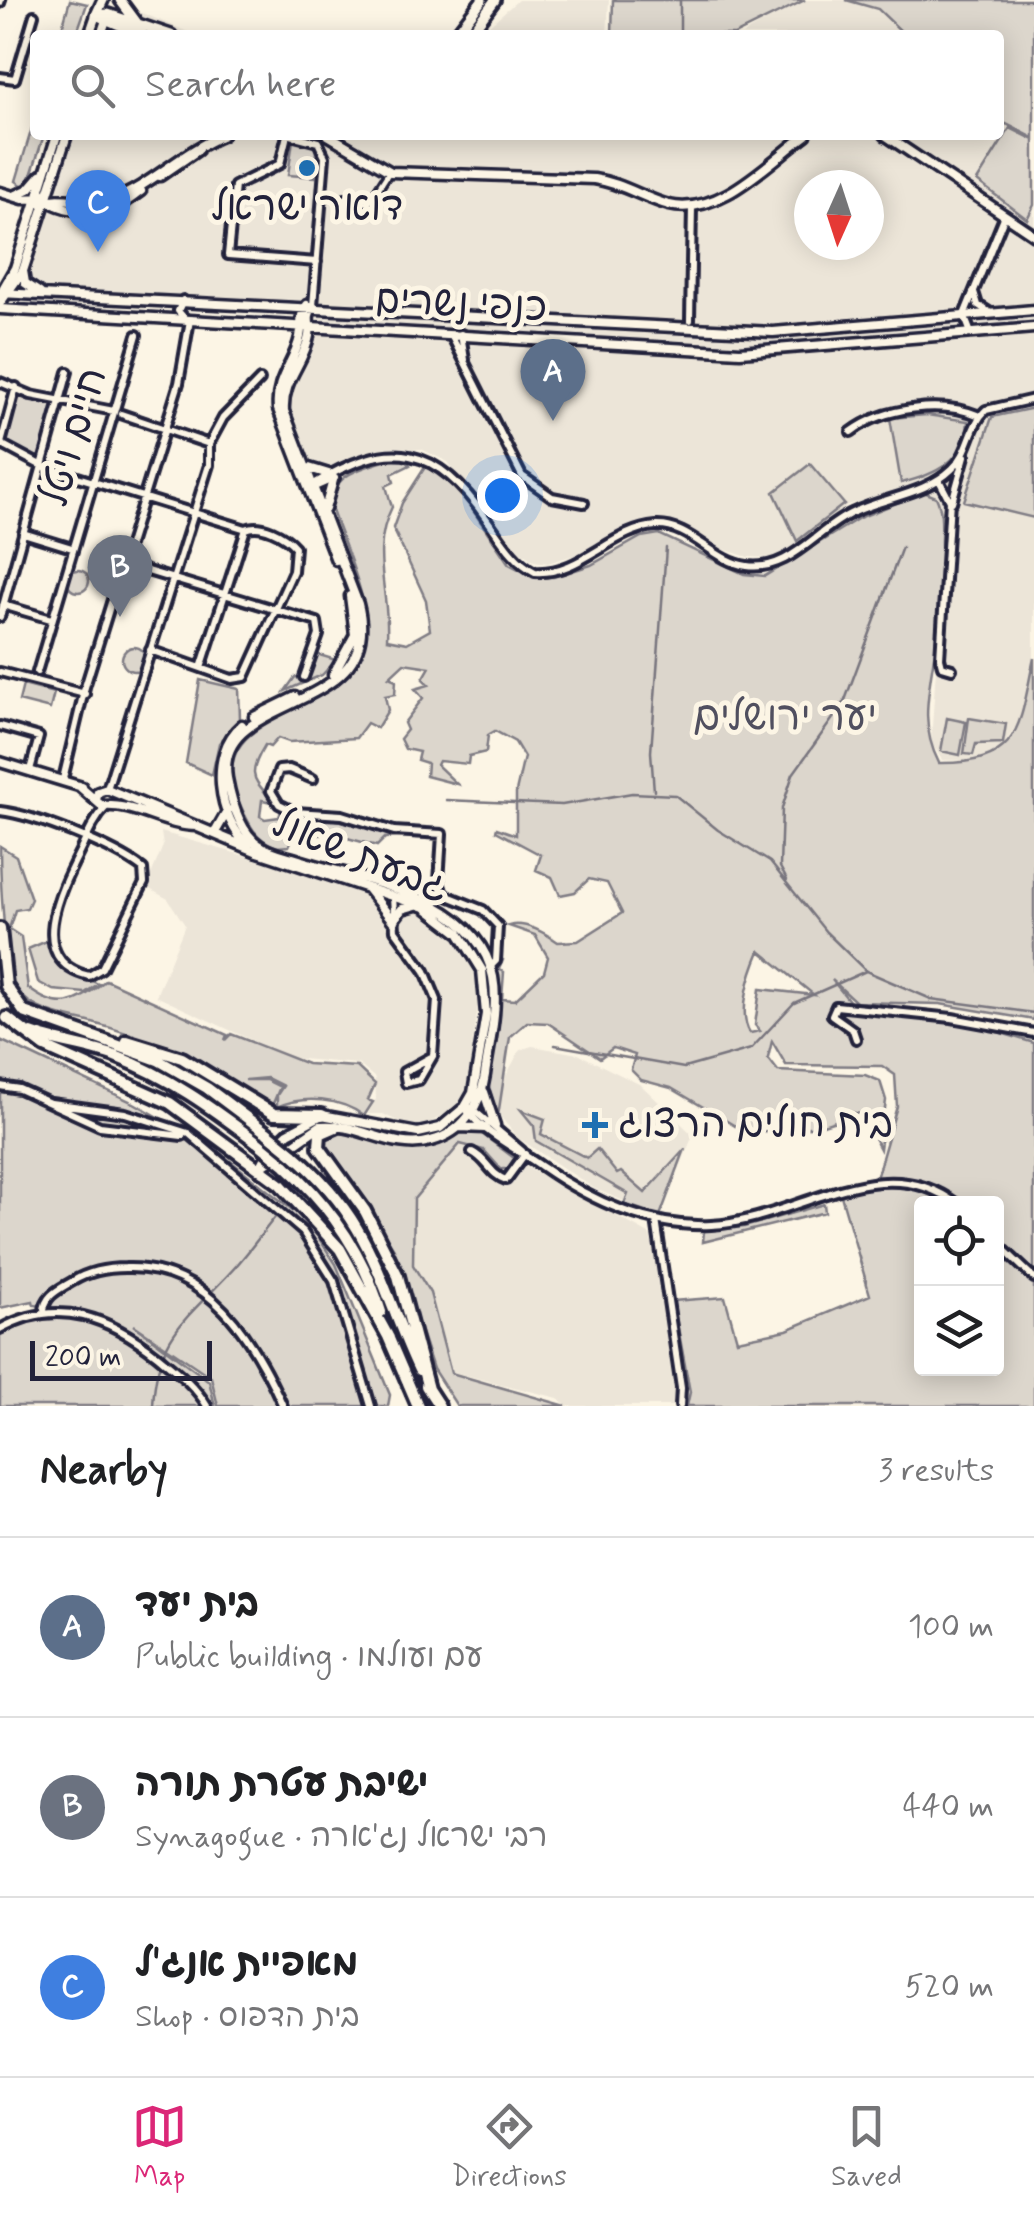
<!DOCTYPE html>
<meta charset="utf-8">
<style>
:root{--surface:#fff;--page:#f6f6f6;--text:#202124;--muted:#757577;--line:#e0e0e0;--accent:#db2777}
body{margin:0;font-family:Mynerve,"Playpen Sans Hebrew",sans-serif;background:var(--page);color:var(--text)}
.controls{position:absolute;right:30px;bottom:30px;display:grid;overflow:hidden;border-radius:10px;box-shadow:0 5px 25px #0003}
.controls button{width:90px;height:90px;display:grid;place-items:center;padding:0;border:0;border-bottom:2px solid var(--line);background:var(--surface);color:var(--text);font:50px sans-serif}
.compass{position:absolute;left:794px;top:170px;width:90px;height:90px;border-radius:50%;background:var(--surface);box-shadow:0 5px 25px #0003;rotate:183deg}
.scale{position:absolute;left:30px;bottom:25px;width:182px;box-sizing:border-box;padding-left:10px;border:5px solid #22223b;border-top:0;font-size:28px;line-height:35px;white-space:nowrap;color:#22223b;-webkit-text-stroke:8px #fcf5e5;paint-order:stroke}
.you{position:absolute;left:502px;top:495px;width:35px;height:35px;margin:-25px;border:8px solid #fff;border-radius:50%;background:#1a73e8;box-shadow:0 0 0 15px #1a73e833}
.badge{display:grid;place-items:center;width:65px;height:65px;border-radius:50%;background:var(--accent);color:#fff;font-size:32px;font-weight:700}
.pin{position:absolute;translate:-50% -82px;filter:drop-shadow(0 2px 5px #0008)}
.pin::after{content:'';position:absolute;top:52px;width:35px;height:30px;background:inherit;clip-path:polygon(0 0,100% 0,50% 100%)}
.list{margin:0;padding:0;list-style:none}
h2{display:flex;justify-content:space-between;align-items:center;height:130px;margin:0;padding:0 40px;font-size:42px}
h2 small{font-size:32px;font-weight:400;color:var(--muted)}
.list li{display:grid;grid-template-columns:65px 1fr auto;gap:30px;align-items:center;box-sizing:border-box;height:180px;padding:0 40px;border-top:2px solid var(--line)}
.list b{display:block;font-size:38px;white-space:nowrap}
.list p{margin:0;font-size:32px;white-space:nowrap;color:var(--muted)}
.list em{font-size:32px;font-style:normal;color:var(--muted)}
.icon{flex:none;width:55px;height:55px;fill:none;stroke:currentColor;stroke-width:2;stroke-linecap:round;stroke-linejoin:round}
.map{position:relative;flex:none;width:1034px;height:1406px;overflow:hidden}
.search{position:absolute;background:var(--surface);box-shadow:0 5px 25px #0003;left:30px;right:30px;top:30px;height:110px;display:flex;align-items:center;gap:25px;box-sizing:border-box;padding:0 35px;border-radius:10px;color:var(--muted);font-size:38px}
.sheet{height:670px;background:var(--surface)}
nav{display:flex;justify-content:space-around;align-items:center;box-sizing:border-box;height:140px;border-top:2px solid var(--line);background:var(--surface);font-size:28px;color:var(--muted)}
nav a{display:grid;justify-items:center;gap:5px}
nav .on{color:var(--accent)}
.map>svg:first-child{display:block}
.built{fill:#ece5d8;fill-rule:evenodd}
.green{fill:#dcd6cc;stroke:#7f7c84;stroke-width:2.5;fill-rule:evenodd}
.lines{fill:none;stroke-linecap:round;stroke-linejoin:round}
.stream{stroke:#78757e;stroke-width:2.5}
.pedestrian-casing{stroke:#22223b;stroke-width:12}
.minor-casing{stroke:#22223b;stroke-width:14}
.tertiary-casing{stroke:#22223b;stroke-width:15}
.secondary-casing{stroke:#22223b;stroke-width:16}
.primary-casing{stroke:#22223b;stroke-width:18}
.pedestrian{stroke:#fcf5e5;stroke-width:5}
.minor{stroke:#fcf5e5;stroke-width:6}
.tertiary{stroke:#fcf5e5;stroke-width:8}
.secondary{stroke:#fcf5e5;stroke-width:9}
.primary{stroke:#fcf5e5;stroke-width:10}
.primary-bridge-casing{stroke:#22223b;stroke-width:18;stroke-linecap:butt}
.primary-bridge{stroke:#fcf5e5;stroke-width:10}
.poi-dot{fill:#1f6fb2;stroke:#fcf5e5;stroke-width:4}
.labels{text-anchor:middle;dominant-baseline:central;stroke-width:10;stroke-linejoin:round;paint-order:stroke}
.poi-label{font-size:40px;fill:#22223b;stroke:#fcf5e5}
.street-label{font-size:40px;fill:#22223b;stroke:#fcf5e5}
.park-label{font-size:40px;fill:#504f5f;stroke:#fcf5e5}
</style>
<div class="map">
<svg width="1034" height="1406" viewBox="0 0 1034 1406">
<rect width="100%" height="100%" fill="#fcf5e5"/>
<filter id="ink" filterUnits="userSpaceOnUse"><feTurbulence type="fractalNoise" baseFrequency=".01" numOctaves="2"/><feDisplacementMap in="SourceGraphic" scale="20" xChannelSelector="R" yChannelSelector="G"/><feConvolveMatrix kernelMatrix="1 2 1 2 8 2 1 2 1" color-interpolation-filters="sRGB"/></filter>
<g filter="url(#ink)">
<path class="built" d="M518,0H609L607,35H478Z
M799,0H855L878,8L910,30V35H742Z
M136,13H142L195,35H109L119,22Z
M999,120L1034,137V672L1022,717L1000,750L973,761L942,760L931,742L946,522L938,503L889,494L847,505L805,542L771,558L748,557L717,547L683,524L661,521L621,529L578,554L548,563L534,561L507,543L448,462L421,449L362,453L316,476L290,408L291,380L316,312L53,297L29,289L24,277L70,135H999ZM809,185H869V245H809Z
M161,832L402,901L458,937L475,974L479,998L467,1089L457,1106L417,1131L383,1114H368L376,1099L375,1078L358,1064L290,1058L156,996L185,925L168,899L146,887L163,846Z
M532,1046L578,1054L641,1085L693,1135L660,1216L595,1189L518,1138L499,1115L502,1083L520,1050Z
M460,1145L481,1154L502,1172H509L516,1161L649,1234L656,1254L676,1406H567L558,1398L452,1372L431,1293L414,1265L415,1199Z"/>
<path class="green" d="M70,0L87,4L76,35H60Z
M613,0H805L734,35H612Z
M846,0H1034V138L1006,124L999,127V35H905L878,9Z
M35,118V135H44L28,185L23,186L16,181Z
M1010,128L1034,140V205L1027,219L977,181Z
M293,140L316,147L315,177L288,175Z
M19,393L57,404L41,463L5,442Z
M1034,408V518L964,501L992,417Z
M927,415L968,421C966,461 935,475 901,483L890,418Z
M390,459H405L410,465L392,474L394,482L386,486L392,507C369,552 390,592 387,639L407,643L430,630L426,600L393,528L402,503L427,464L453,481L509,564L530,575L553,577L591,565L641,537L659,534L744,574L765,576L859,518L924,492L936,497C943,511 941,527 941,542C942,578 940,615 935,650C929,691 919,725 939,763C1022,764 1019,726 1034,658V1020L940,1004L856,1002L832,980L851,1003L886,1013L951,1018L1034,1043V1406H687L690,1392L673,1301L725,1297L737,1340L787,1330L870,1295L840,1192L877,1175L897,1106L895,1075L882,1066L786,1065L772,1041L768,1058L778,1071L865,1075L880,1081L886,1100L880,1149L861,1114L851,1112V1116L820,1126L747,1133L671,1088L641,1080L631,1070L635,1055L613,1048L600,1058L548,1023L527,1022L510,1037L498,1116L487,1081L495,971L499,958L503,960L499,969L504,972L502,999L515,1000L544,972L548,957L535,935L509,926C524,921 545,933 558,942L578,941L622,913L607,883L589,879L575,892L560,895L552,877L536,870L541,855L496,831L497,828L516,835V792L524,757L515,742L495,731L488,735L486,752L469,756L468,764L439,761L437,765L457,784L426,776L427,763L417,760L419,752L405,749L400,739L407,730L404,723L423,698L415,689L429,685L423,679L430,667L404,663L389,677L396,680L395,694L385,696L388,710L377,728L367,723L356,738L289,742L278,738L270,747L265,745C245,778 255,779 273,802L262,800L260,816L265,819L279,817L282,808L317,819C343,809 377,827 403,837L385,838L377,846L329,833L314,836L310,844L293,837L289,846L277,847C254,839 248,822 239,802C199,708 337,724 363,647C376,609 343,546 331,507C332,472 362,469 390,459ZM760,951L814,995L760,989L755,1025L760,1031L750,1033C737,1012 751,972 760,951ZM922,1204H996V1368H922Z
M810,464L844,504L797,541L774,492Z
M67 581a11 11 0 1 1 22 0a11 11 0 1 1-22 0Z
M122 659a12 12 0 1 1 24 0a12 12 0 1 1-24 0Z
M316,654L336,660L322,675L285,691L295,677L307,678Z
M200,680L239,689L240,719L219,743L212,775L186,763Z
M23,685L54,693L50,709L19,701Z
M947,718L966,722L960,755L941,751Z
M969,718L1006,724L1003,743L976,744L973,755L964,754Z
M0,846L16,856L31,899L27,908L15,910L9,929L21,937L28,988C60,1013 76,1004 106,980L227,1035L225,1040L231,1034L307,1064L357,1067L375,1084L368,1100L373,1102L364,1116C341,1098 303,1095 277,1107V1095L283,1086L267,1078L245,1080H266L280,1087L271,1108C211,1067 156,1038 85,1021C61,1016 32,1011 17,990C4,971 0,871 0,846Z
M49,940L59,965L98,984L85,993L53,990L38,982L28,949Z
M0,1040L134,1103L214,1148L308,1222L336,1264L390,1395L388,1406H218L211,1377L134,1325L209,1381L215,1406H0V1329L48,1309L78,1311L34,1305L33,1301L0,1308Z
M521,1110L545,1119L541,1134L587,1158L597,1149L617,1174L621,1172L645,1193L685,1149L660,1216L624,1204L628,1194L536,1141L534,1126Z
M464,1129L478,1131L514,1158L508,1169H501L484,1150L460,1144L414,1199L413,1265L430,1293L451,1373L566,1406H457L433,1369L394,1249L325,1142L330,1134C385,1129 402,1172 464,1129Z
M824,1204L825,1212L703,1242L704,1231L744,1227Z"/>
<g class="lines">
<path class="stream" d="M680,35V0
M654,791L651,752L666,548
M446,800L562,805L632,793L675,795L718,830L770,862L826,932L866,971L931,999L1034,1013
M787,880L780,867L782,808L793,774L844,703L902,547
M555,1045L684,1068L751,1049L794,1003L866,971
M153,1406C156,1331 193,1315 237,1265C251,1249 263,1232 276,1216"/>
<defs>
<path id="pedestrian" d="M345,198L369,203L389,172"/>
<path id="minor" d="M0,3L1,0
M0,77L15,79L34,15
M287,135L280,164L235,186L228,255L317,262
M291,135L318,142L325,157L313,306
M974,292L978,305L989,312
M183,300L178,311L187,321
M690,320L692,207
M971,333L964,315L1005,215
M461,334L465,360
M451,335L522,476L552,497L584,503
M0,382L31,395L114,411
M121,414L209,444
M851,432C884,407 942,400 980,416
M1,444L42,466L246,529C260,522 285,535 295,547L293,571L245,677L232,679L150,650
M0,447L16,387
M939,480L950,501L940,658L942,666L952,669
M312,485C391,436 436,445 488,521C501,539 514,562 535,572C581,575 612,529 656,526C690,524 714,562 747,566C791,572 817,528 854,512C886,497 926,494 952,469C970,453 969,426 986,410L1034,399
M310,489L335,478
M952,502L965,456
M23,533L72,548
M124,564L317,622L319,635L304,677
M3,605L51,619
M0,617L68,372
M201,668L246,529
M0,672L85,694
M37,672L137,335
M0,726L39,737L30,770
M63,779L85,687L179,383L190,320
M313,779L289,769L279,770L271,791L279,804L295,812L342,815L394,831L442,834L439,882L443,894L483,910L498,926L496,961L489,968
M107,789L209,465V444L223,418L260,380
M0,811C35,815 115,847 143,869L144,883L102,968L89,976C22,960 63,885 82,847C89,832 95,818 107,806
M393,896L395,930L425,971L437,1000L433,1056L419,1080L406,1083L404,1072L433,1056
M856,1039L853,1030L832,1015L836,1006L952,1018L1034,1033
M0,1086L19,1089L100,1126L182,1136
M51,1103L125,1113L188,1133L303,1232L334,1281L371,1406
M471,1108L522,1151
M468,1112C487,1135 517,1149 541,1166C591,1201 648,1228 711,1225C796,1221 879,1145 957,1204
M472,1152C487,1159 490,1175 506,1180L525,1154
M656,1220L681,1388L680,1406
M996,1242L1034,1278
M44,1312C44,1295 60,1289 73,1281C88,1272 108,1268 125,1268C209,1265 253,1339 283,1406
M0,1329C58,1296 110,1318 158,1356C176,1371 195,1385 207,1406"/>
<path id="tertiary" d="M89,35L96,15
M101,35L105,23
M328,135L391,172L594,179C622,183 643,198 669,205C719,217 769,162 806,135
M885,135L1034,235
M160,176L198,150
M40,190C50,212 92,214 113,208C124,205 132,197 141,191
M0,192L23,199L39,198
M14,196L29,189L41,175
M36,204C61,192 88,208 114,199C149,187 182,152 223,135
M23,271L25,283L40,293
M0,293L773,332L1034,310
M0,294L15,268L57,135
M0,303L23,271L67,135
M307,305C298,318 303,323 300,337C294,364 275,379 278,409L336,560
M0,309L740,352L1034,328
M309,468L332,475
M325,509L333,480
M333,675L355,635L350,596
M254,717L295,697
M242,725C208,754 218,818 249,847
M0,762L82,787
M79,786L102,806C136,803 163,826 197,826
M96,800L98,792L107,789L258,852L425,907L459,933L482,970L486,1014L473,1093L465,1107L440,1128L418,1133L322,1115L288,1133L269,1151L260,1168
M217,829L228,810
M368,889L393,921L402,909L416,905
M484,1092L495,1125
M460,1127L485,1128
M260,1168L320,1126C358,1122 393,1152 431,1141C463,1133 481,1105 485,1075C489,1044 499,1009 493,977C478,897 365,881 302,861C289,856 271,854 259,845C240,832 231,800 227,778C212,691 387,717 358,604L284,411C282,380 304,364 309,336C311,323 305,318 313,306"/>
<path id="secondary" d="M120,0L137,23
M96,15L108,14L171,35
M96,15L143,35
M96,15L103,0
M455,35L482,0
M469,35L495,0"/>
<path id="primary" d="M0,929L6,986L24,1012L158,1060L207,1088L267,1133
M7,1018L45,1047L170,1103L280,1184L340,1249L389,1338
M31,1033C58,1043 88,1046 115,1056C168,1076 212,1108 257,1142
M127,1041L182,1058L274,1114L322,1115
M336,1127L320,1134L319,1147L365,1211L398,1276L428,1389
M293,1154C374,1223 378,1282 419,1370
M285,1165C331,1206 363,1253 381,1312
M387,1334L418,1406
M426,1386L439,1406"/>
</defs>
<use href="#pedestrian" class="pedestrian-casing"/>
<use href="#minor" class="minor-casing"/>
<use href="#tertiary" class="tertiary-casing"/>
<use href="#secondary" class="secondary-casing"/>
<use href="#primary" class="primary-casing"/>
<use href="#pedestrian" class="pedestrian"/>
<use href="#minor" class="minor"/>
<use href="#tertiary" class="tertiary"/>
<use href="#secondary" class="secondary"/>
<use href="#primary" class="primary"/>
<defs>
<path id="primary-bridge" d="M267,1133L293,1154
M257,1142L285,1165"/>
</defs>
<use href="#primary-bridge" class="primary-bridge-casing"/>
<use href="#primary-bridge" class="primary-bridge"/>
</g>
</g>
<g class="poi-dot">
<circle cx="307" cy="168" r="10"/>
<path d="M590 1110h10v10h10v10h-10v10h-10v-10h-10v-10h10z"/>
</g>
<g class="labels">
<g class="poi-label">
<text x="307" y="208">דואר ישראל</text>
<text x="618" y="1125" text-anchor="start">בית חולים הרצוג</text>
</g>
<g class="street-label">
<text transform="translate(461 305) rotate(3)">כנפי נשרים</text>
<text transform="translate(75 437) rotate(-73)">חיים ויטל</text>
<text transform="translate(360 857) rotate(22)">גבעת שאול</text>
</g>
<g class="park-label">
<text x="785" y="718">יער ירושלים</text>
</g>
</g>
</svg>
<div class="controls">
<button><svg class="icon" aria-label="locate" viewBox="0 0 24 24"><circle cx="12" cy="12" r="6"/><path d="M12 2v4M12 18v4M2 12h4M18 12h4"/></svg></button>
<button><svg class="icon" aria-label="layers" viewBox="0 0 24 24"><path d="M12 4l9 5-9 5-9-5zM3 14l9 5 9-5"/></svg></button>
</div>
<svg class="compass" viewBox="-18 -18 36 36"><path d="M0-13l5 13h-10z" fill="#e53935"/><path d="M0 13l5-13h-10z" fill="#757577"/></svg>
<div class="scale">200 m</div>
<div class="you"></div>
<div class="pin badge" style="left:553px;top:421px;background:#5c6f8a">A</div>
<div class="pin badge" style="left:120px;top:617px;background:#6b7280">B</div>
<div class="pin badge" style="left:98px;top:252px;background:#3f7fe0">C</div>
<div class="search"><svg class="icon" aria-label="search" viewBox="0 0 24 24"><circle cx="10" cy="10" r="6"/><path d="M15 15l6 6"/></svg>Search here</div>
</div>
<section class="sheet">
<h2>Nearby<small>3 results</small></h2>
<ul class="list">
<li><span class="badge" style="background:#5c6f8a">A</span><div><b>בית יעד</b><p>Public building · עם ועולמו</p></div><em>100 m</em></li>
<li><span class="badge" style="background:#6b7280">B</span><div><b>ישיבת עטרת תורה</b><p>Synagogue · רבי ישראל נג'ארה</p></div><em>440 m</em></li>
<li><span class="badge" style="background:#3f7fe0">C</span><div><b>מאפיית אנג'ל</b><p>Shop · בית הדפוס</p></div><em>520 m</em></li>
</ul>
</section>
<nav>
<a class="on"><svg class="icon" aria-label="map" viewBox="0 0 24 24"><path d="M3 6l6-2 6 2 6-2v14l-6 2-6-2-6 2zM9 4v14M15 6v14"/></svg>Map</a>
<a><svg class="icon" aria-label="directions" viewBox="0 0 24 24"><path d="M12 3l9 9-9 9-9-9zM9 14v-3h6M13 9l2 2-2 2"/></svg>Directions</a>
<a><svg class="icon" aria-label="saved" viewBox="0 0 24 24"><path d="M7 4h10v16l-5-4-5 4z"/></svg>Saved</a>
</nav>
